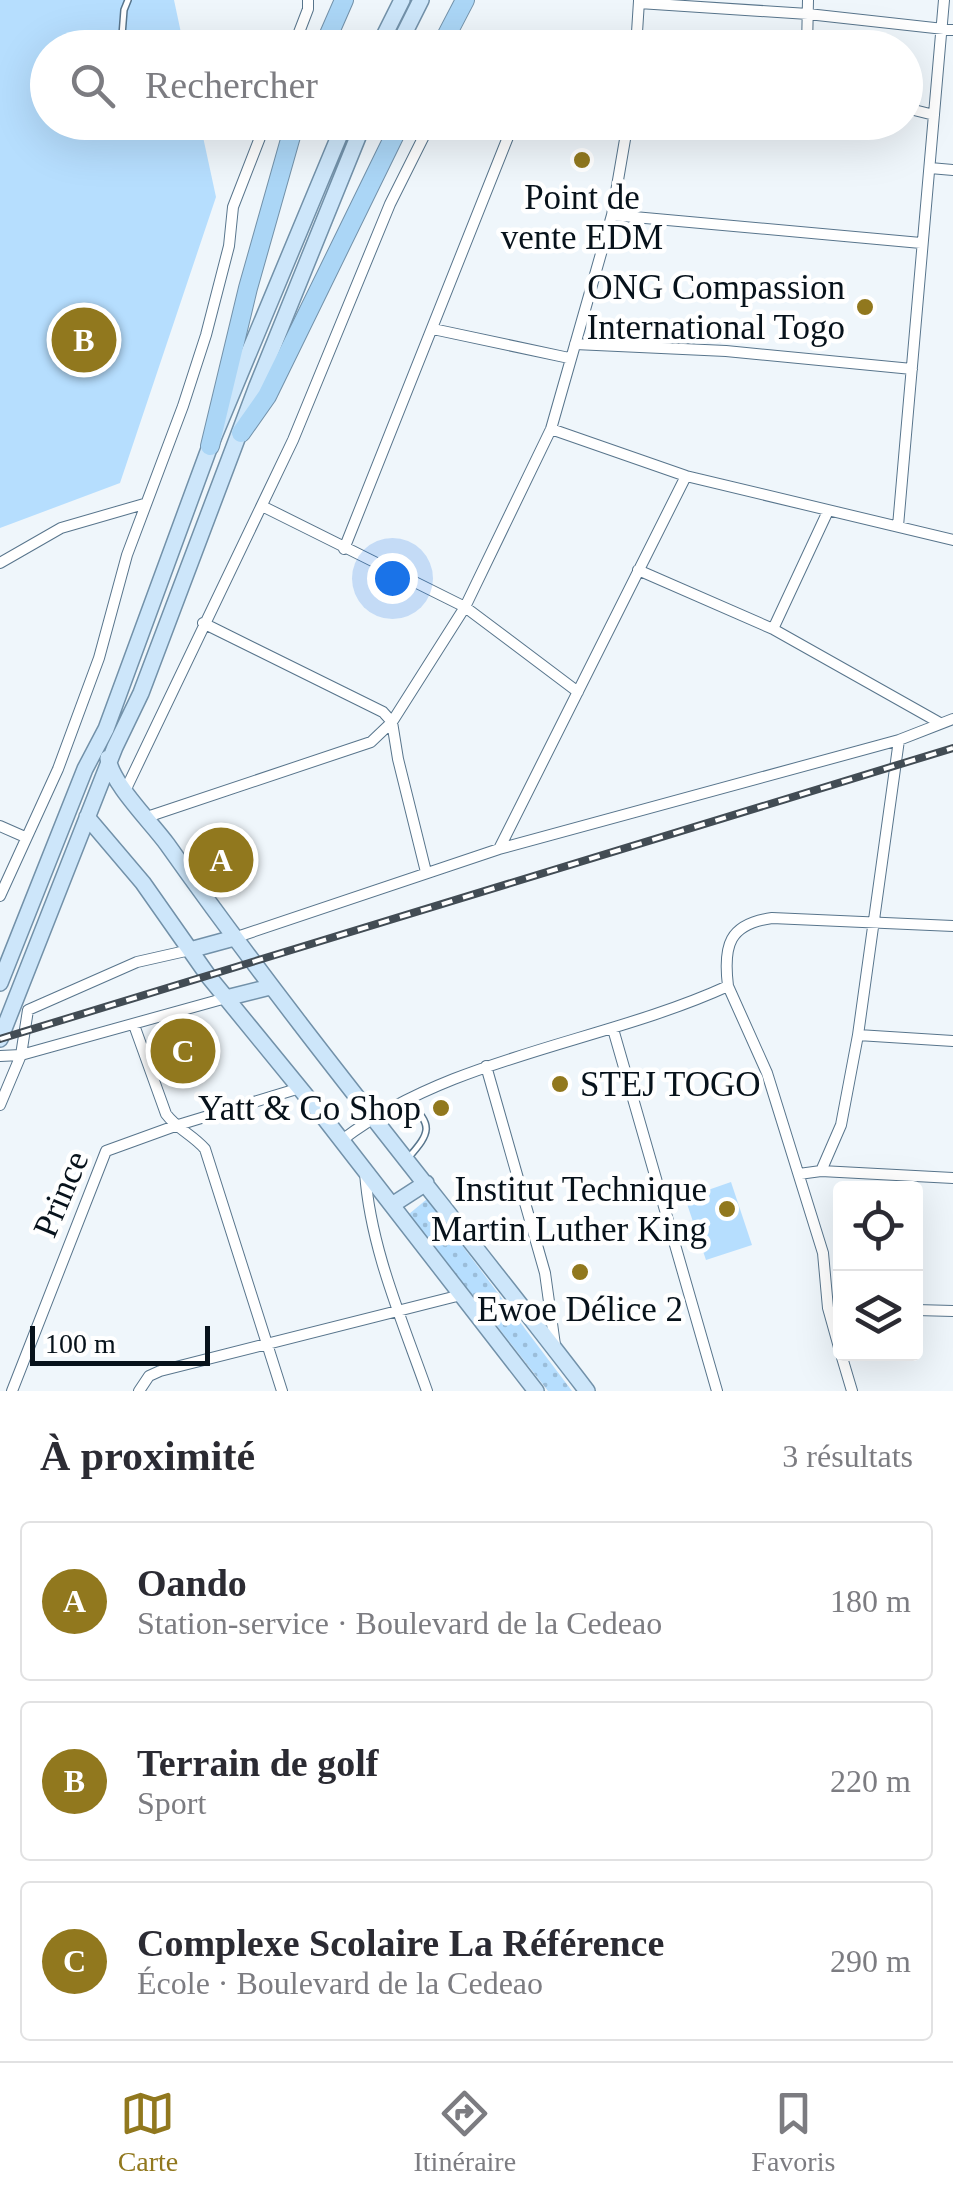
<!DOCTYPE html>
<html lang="fr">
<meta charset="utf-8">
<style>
:root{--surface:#fff;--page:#f7f7f7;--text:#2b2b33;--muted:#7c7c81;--line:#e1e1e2;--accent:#91781e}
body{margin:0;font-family:Georgia,serif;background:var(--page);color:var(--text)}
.controls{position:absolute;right:30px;bottom:30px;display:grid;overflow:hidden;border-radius:10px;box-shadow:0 10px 40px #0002}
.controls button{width:90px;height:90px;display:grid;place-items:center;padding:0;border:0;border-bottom:2px solid var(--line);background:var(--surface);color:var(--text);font:50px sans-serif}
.scale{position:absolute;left:30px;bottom:25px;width:180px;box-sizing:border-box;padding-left:10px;border:5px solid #07121b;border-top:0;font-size:28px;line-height:35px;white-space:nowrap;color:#07121b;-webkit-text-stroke:8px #fff;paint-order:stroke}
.you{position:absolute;left:392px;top:578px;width:35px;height:35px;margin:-25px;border:8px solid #fff;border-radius:50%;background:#1a73e8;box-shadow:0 0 0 15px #1a73e833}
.badge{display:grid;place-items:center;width:65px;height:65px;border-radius:50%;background:var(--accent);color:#fff;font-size:32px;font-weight:700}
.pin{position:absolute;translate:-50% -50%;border:5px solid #fff;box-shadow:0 2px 10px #0006}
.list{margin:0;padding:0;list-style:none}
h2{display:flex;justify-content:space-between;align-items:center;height:130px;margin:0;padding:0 40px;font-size:42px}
h2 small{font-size:32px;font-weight:400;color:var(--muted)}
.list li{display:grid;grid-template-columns:65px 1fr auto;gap:30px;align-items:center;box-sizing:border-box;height:160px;margin:0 20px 20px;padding:0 20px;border:2px solid var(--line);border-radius:10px}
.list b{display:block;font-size:38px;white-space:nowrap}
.list p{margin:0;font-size:32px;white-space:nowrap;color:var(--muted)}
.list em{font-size:32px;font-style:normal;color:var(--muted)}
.icon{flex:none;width:55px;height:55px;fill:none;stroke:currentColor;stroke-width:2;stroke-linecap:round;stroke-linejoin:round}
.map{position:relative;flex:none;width:953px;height:1391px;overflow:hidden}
.search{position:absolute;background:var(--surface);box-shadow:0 10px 40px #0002;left:30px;right:30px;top:30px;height:110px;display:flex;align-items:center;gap:25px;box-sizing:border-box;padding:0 35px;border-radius:55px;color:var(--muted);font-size:38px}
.sheet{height:670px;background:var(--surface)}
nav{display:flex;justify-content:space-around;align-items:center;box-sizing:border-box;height:140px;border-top:2px solid var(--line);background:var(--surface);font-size:28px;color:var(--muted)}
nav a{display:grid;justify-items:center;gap:5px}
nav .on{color:var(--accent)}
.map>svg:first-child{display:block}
.green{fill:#b6defe}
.garden{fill:url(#garden-dots)}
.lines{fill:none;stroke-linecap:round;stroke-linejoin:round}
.lane-casing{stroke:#58758c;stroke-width:8}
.street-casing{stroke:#58758c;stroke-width:12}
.primary-casing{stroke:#7291a9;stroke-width:18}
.highway-casing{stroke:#7291a9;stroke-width:20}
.lane{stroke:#fff;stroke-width:5}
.street{stroke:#fff;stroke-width:10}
.primary{stroke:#cde6fa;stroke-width:15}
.highway{stroke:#abd6f6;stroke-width:18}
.rail-casing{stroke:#424c54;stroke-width:8}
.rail{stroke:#fff;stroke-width:4;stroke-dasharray:11;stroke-linecap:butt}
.poi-dot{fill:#91781e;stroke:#fff;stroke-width:4}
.labels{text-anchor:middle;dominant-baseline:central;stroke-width:9;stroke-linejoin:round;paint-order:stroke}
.poi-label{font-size:35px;fill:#07121b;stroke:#fff;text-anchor:end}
.street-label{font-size:35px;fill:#07121b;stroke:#fff}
</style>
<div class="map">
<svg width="953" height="1391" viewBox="0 0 953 1391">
<defs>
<pattern id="garden-dots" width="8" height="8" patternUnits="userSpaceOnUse" patternTransform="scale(2.5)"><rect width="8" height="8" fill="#b6defe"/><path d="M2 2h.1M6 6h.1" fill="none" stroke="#9bbdd9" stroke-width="1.8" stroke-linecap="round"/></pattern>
</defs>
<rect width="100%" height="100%" fill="#eff6fb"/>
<path class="green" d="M0,0H174L184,47L48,48V122L200,123L216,197L120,483L0,528Z
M731,1182L752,1245L706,1260L685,1198Z"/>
<path class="garden" d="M427,1199L572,1391H548L409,1214Z"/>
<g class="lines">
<defs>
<path id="lane" d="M121,48L124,10L128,0
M408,1102C434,1125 430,1133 409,1157"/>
<path id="street" d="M639,3L808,14L953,30
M293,48L308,9V0
M636,48L639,1
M807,48L808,0
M906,108L934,115
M930,168L953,170
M612,215L921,243
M433,329L569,358
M575,344L726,351L912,369
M551,429L686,476L953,540
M262,506L465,607L578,692
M898,526L944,0
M344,549L514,122
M0,563L61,528L144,504
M638,570L773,629L940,723
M203,623L383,712L392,722L398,759L426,872
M773,629L828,511
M125,791L293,440L390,204L431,122
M147,817L371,742L392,722L465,607L551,429L612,215L628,122
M0,826L25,837
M499,849L686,476
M0,896L58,769L99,658L127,555L183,406L206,335L229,246L233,207L266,122
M234,938L499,849L899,740L953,719
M728,986L767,1073L823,1253L828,1308L840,1351
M134,1025L166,1114C177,1129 193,1135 205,1149L282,1391
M613,1029L717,1391
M858,1035L953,1041
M0,1056L21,1055L226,998
M486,1066L545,1273L555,1345
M0,1105L21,1055L28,1010L137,962L190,950
M342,1140C452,1056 603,1043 728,986C723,945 729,924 772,918L953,926
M821,1171L841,1125L858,1035L899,740
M365,1172C370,1247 402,1320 427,1391
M799,1174L821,1171L953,1178
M916,1310L953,1311
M841,1354L852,1391
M12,1391L106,1151L175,1126L300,1088
M139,1391L149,1376L160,1371L461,1295"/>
<path id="primary" d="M378,48L402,0
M397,48L421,0
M108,758C111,783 151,822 167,844C300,1032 447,1208 587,1391
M87,817L143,883L209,977L325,1119L536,1391
M190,950L234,938
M0,983L85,769L106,729L210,446L345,122
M226,998L270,987
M0,1039L115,747L141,693L257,386L364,122
M392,1205L426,1183"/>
<path id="highway" d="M323,48L344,0
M440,48L465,0
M241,433L267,396L401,122
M210,446L248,288L295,122"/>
</defs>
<use href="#lane" class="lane-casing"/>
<use href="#street" class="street-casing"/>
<use href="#primary" class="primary-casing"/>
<use href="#highway" class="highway-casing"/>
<use href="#lane" class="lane"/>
<use href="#street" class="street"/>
<use href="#primary" class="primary"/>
<use href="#highway" class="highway"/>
<defs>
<path id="rail" d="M0,1039L953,748"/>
</defs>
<use href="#rail" class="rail-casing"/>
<use href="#rail" class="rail"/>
</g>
<g class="poi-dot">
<circle cx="582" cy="160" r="10"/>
<circle cx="865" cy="307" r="10"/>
<circle cx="560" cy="1084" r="10"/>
<circle cx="441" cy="1108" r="10"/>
<circle cx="727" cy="1209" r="10"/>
<circle cx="580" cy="1272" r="10"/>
</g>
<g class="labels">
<g class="poi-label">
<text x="582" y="197" text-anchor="middle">Point de<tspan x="582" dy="40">vente EDM</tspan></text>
<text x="845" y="287">ONG Compassion<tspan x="845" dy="40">International Togo</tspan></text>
<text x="580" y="1084" text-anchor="start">STEJ TOGO</text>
<text x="421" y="1108">Yatt &amp; Co Shop</text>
<text x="707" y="1189">Institut Technique<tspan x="707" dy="40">Martin Luther King</tspan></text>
<text x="580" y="1309" text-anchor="middle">Ewoe Délice 2</text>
</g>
<g class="street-label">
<text transform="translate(61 1194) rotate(-67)">Prince</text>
</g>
</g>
</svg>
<div class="controls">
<button><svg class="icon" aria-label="locate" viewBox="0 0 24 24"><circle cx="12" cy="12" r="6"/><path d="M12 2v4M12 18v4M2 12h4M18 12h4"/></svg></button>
<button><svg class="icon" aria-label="layers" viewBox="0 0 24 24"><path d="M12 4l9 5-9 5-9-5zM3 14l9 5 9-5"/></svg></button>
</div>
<div class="scale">100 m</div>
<div class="you"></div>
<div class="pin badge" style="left:221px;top:860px">A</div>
<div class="pin badge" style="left:84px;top:340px">B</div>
<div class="pin badge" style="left:183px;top:1051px">C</div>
<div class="search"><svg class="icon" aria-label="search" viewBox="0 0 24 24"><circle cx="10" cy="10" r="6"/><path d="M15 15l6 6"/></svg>Rechercher</div>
</div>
<section class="sheet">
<h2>À proximité<small>3 résultats</small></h2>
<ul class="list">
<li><span class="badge">A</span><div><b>Oando</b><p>Station-service · Boulevard de la Cedeao</p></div><em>180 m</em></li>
<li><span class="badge">B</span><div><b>Terrain de golf</b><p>Sport</p></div><em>220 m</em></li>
<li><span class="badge">C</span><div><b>Complexe Scolaire La Référence</b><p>École · Boulevard de la Cedeao</p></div><em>290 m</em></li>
</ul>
</section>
<nav>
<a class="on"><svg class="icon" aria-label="map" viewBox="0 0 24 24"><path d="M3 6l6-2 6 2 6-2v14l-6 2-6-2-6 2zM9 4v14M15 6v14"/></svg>Carte</a>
<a><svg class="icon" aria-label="directions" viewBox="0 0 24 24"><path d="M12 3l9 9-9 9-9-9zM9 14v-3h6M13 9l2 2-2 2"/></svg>Itinéraire</a>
<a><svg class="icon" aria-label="saved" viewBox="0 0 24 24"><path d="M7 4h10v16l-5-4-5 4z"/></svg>Favoris</a>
</nav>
